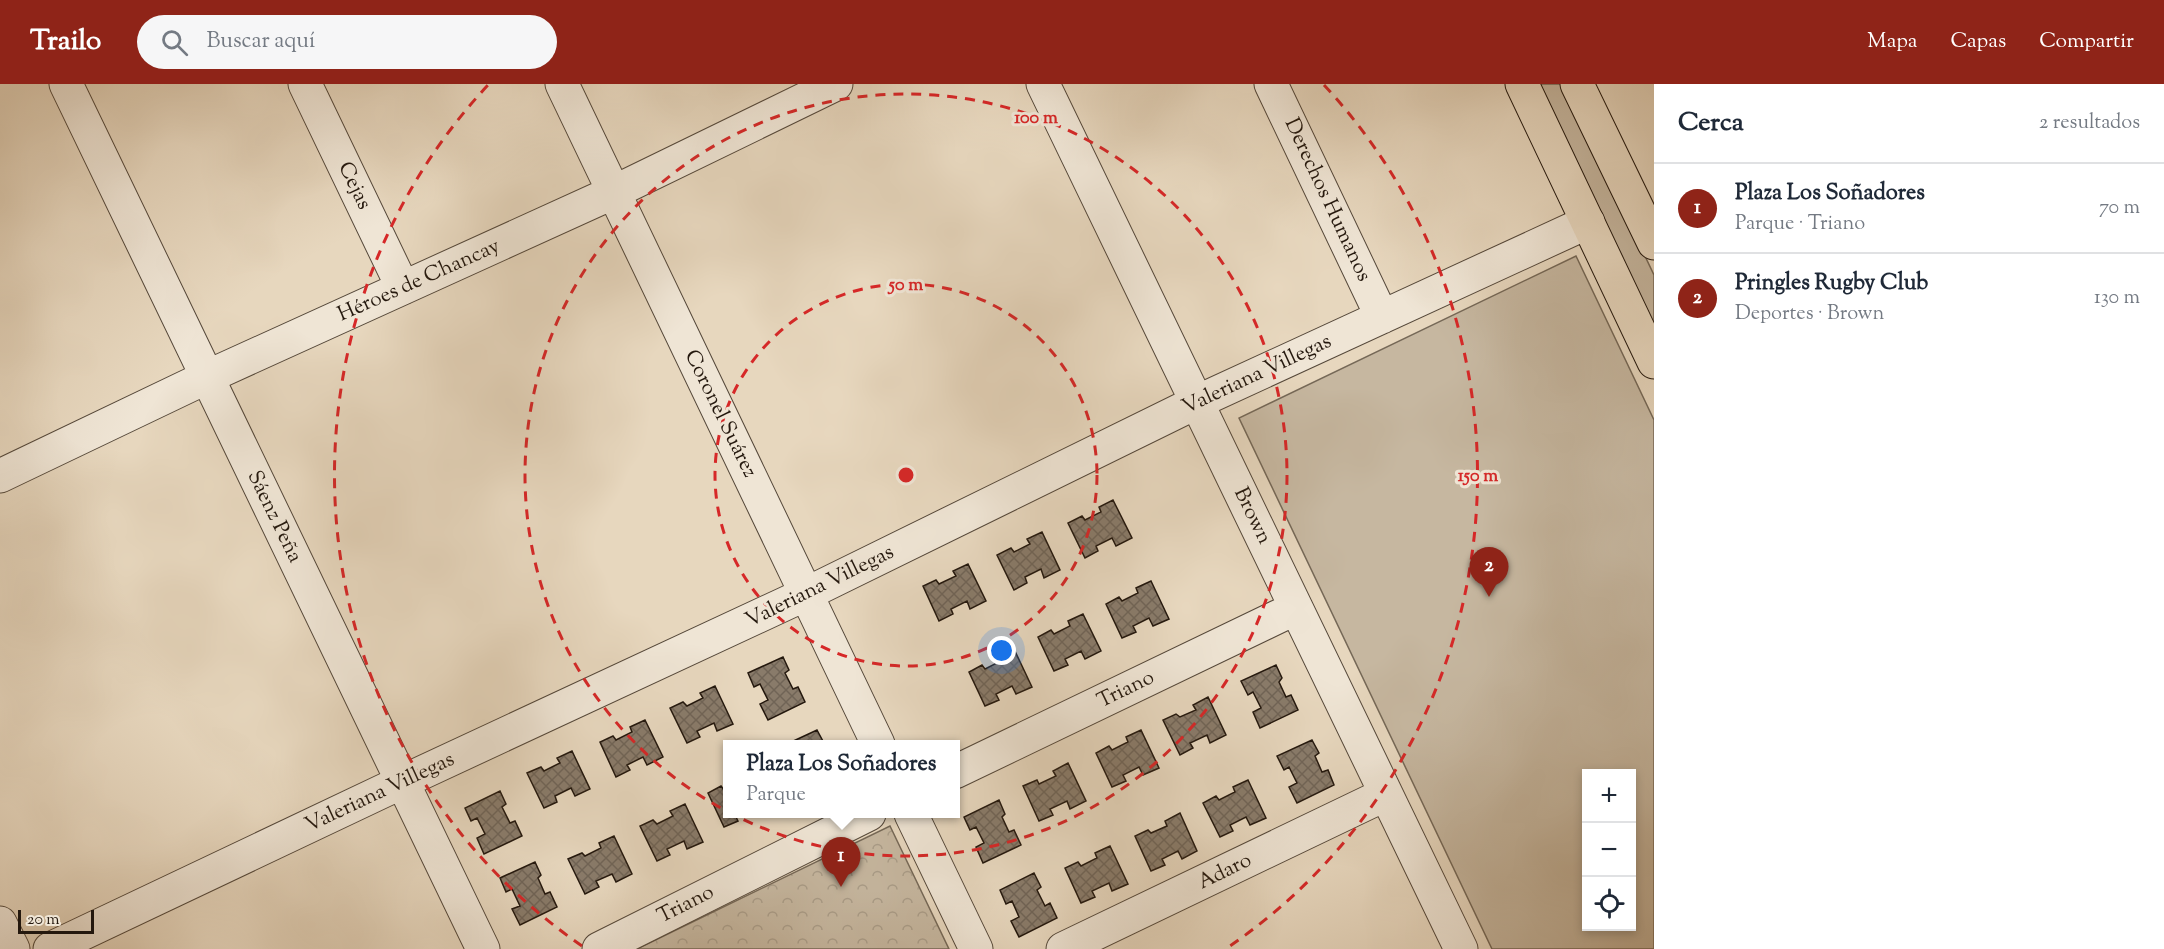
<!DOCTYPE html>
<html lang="es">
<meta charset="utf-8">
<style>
:root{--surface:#fff;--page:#f6f6f7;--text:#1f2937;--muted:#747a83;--line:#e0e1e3;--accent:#8f2418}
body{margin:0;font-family:"Sorts Mill Goudy",serif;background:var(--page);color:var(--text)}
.controls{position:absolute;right:18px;bottom:18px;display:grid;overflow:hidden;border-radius:0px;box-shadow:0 3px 9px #0003}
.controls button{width:54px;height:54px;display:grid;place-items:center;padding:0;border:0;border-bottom:2px solid var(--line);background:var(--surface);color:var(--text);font:30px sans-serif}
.scale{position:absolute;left:18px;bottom:15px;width:76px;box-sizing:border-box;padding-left:6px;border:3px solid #24180e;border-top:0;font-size:16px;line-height:21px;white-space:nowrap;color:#24180e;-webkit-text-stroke:4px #efe5d5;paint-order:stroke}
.you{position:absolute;left:1002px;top:567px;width:21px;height:21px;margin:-15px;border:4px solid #fff;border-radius:50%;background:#1a73e8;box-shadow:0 0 0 9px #1a73e833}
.badge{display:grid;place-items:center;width:39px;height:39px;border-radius:50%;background:var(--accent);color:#fff;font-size:20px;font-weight:700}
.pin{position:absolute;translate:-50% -50px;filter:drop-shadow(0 2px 3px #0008)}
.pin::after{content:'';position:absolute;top:32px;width:21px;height:18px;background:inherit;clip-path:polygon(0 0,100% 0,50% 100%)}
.popup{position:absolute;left:723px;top:656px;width:237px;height:78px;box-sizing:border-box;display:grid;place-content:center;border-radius:0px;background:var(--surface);filter:drop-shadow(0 2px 4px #0005);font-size:20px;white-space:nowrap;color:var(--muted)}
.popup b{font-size:22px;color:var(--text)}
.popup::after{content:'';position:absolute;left:50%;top:100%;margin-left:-12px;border:12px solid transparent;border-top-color:var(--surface)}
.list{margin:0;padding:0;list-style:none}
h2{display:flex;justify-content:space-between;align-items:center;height:78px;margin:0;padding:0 24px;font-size:26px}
h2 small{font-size:20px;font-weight:400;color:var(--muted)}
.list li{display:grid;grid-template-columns:39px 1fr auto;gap:18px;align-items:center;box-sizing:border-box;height:90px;padding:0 24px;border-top:2px solid var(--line)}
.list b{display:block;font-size:22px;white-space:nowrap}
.list p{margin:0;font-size:20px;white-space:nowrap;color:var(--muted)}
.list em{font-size:20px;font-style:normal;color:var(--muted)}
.icon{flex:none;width:33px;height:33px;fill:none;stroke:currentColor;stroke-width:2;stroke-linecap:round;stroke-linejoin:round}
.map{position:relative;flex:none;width:1654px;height:865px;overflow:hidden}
header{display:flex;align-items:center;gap:36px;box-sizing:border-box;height:84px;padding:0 30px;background:var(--accent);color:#fff}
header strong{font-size:28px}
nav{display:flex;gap:33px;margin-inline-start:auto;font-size:21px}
.search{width:420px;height:54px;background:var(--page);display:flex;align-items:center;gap:15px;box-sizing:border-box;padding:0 21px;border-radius:33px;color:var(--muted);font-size:22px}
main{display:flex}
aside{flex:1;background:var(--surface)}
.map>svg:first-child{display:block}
.grass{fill:#c6b7a0;stroke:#756857;stroke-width:1.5;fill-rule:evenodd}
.park{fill:url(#park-crowns);stroke:#756857;stroke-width:1.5}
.building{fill:url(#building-cross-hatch);stroke:#24180e;stroke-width:1.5}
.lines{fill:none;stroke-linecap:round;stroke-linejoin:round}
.minor-casing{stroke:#55483a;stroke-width:35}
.major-casing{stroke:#24180e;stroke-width:35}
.minor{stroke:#efe5d5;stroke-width:33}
.major{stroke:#e7d7be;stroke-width:33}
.ring{fill:none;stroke:#d62828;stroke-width:3;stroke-dasharray:10 8}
.labels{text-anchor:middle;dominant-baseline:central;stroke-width:6;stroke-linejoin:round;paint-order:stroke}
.street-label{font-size:21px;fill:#24180e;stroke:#efe5d5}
.centre{fill:#d62828;stroke:#efe5d5;stroke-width:3}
.ring-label{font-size:18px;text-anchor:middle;font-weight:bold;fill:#d62828;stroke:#efe5d5;stroke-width:6;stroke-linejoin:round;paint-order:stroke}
</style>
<header>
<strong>Trailo</strong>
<div class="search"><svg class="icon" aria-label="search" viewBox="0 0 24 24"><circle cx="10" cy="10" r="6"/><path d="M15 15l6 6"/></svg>Buscar aquí</div>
<nav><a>Mapa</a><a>Capas</a><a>Compartir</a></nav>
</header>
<main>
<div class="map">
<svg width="1654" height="865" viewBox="0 0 1654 865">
<defs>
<pattern id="park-crowns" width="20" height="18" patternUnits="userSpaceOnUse" patternTransform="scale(1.5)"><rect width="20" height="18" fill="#c6b7a0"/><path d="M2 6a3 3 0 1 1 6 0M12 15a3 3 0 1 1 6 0" fill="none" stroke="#aa9d89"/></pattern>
<pattern id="building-cross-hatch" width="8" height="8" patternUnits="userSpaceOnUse" patternTransform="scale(1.5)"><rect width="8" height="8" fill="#897b6a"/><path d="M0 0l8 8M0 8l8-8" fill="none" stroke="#706456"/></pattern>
</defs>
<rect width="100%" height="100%" fill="#e7d7be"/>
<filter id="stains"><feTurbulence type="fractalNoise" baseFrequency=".00333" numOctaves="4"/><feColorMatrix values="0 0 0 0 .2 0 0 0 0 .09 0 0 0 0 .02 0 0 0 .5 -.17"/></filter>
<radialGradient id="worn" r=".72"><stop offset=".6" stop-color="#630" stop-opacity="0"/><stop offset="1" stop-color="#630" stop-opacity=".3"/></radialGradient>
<path class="grass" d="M1537,0H1563L1654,191V247Z
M1576,172L1654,336V865H1492L1239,334ZM1586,690H1632V842H1586Z"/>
<path class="park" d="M890,742L949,865H637Z"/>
<path class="building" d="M1113,416L1132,454L1116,462L1112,454L1096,462L1098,467L1085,474L1068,439L1082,432L1085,436L1101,428L1099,423Z
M1042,448L1060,486L1044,494L1041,485L1025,493L1027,499L1014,506L997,471L1011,464L1014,468L1030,460L1027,455Z
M968,480L986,517L970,525L967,517L951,525L953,530L939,537L923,502L936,496L939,500L956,492L953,487Z
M1151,497L1169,535L1153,542L1149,534L1133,542L1136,548L1122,554L1106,520L1119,513L1122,517L1138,509L1136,504Z
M1083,530L1101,567L1085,575L1081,567L1065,575L1068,581L1054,587L1038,553L1051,546L1054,550L1070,542L1068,537Z
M1014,565L1032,603L1016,610L1012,602L996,610L999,616L985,622L969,588L982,581L985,585L1001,577L999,572Z
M783,573L789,586L785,589L793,605L798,603L805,618L768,636L760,620L768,616L760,600L754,603L748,589Z
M1276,581L1282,594L1279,598L1286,613L1291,611L1298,626L1260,644L1253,628L1261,624L1253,608L1248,611L1241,597Z
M715,602L733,640L717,647L714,639L697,647L700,653L687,659L670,624L683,618L687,622L703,614L700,609Z
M1208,613L1226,651L1210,659L1207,651L1190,659L1193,664L1180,671L1163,636L1176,630L1180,633L1196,626L1193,621Z
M645,636L663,673L647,681L643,673L627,681L630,686L616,693L600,658L613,652L616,656L632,648L630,643Z
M817,646L824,659L823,660H787Z
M1141,646L1159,684L1143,691L1139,683L1123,691L1126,697L1112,703L1096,669L1109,662L1112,666L1128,658L1126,653Z
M1312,656L1319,669L1315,672L1322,688L1328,686L1334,701L1297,719L1289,703L1297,699L1289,683L1284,686L1277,672Z
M572,667L590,705L575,712L571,704L555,712L557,718L544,724L527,689L541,683L544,687L560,679L557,674Z
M1068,679L1086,717L1070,725L1067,717L1050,725L1053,731L1039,737L1023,702L1037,696L1039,700L1056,692L1053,687Z
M1248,696L1266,734L1250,741L1246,733L1230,741L1233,747L1220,753L1203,719L1216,712L1219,716L1235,708L1233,703Z
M721,702L724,706L727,705V730H738L735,731L738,737L724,743L708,709Z
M500,707L506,720L502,723L510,739L515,737L522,752L484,770L477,754L485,750L477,734L471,737L465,724Z
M999,716L1005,730L1002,733L1009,748L1014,746L1021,761L983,779L976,763L984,759L976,743L970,746L964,733Z
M685,720L703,758L687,765L684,757L667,765L670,771L657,777L640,742L653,736L657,740L673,732L670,727Z
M1180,729L1197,767L1182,775L1178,767L1162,775L1165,781L1151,787L1135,752L1148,746L1151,749L1167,742L1165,737Z
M614,752L632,790L616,798L612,790L596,797L599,803L585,810L568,775L582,769L585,772L601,764L599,759Z
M1110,762L1128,800L1112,807L1109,799L1092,807L1095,813L1081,819L1065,784L1078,778L1081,782L1097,774L1095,769Z
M535,778L541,791L538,794L545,810L550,808L557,823L520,841L512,825L520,822L512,805L506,808L500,794Z
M1034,789L1041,803L1037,806L1045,822L1050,819L1057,834L1019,853L1011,837L1019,833L1012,817L1006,820L1000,806Z"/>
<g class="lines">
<defs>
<path id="minor" d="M66,0L483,865
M305,0L403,204
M562,0L878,660
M1043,0L1461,865
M1271,0L1382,233
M0,392L207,293L614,108L836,0
M955,688L1296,524
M911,730L976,865
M0,839L13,865
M50,865L402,698L806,510L1197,318L1588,138
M599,865L869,730
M1063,865L1386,710"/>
<path id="major" d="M1522,0L1654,278
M1577,0L1654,159"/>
</defs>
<use href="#minor" class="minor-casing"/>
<use href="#major" class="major-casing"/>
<use href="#minor" class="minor"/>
<use href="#major" class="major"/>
</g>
<g class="ring">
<circle cx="906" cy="391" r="191"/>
<circle cx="906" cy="391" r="381"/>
<path d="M582 862A572 572 0 0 1 488 1M1324 1A572 572 0 0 1 1230 862"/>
</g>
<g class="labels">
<g class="street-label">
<text transform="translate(354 102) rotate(64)">Cejas</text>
<text transform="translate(1327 116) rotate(65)">Derechos Humanos</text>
<text transform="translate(419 197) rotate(-24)">Héroes de Chancay</text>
<text transform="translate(1257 291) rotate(-25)">Valeriana Villegas</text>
<text transform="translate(720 330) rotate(64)">Coronel Suárez</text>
<text transform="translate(1252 432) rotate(64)">Brown</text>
<text transform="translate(274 433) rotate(64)">Sáenz Peña</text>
<text transform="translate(820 503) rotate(-26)">Valeriana Villegas</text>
<text transform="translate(1126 606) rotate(-26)">Triano</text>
<text transform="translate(380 709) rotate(-25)">Valeriana Villegas</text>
<text transform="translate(1225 788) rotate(-26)">Adaro</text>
<text transform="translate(686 821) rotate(-27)">Triano</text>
</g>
</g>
<circle cx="906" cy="391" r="9" class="centre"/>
<g class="ring-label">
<text x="1036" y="39">100 m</text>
<text x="906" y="206">50 m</text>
<text x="1478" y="397">150 m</text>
</g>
<rect width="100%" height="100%" filter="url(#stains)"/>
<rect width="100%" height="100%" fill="url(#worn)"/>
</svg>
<div class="controls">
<button>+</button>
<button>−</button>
<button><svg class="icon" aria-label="locate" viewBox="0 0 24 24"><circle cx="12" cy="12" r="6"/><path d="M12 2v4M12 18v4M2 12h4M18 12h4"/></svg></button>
</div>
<div class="scale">20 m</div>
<div class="you"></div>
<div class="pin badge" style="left:841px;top:803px">1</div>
<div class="popup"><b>Plaza Los Soñadores</b>Parque</div>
<div class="pin badge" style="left:1489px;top:513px">2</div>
</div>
<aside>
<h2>Cerca<small>2 resultados</small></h2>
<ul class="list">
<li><span class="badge">1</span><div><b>Plaza Los Soñadores</b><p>Parque · Triano</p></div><em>70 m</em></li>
<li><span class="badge">2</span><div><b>Pringles Rugby Club</b><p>Deportes · Brown</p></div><em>130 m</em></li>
</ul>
</aside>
</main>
